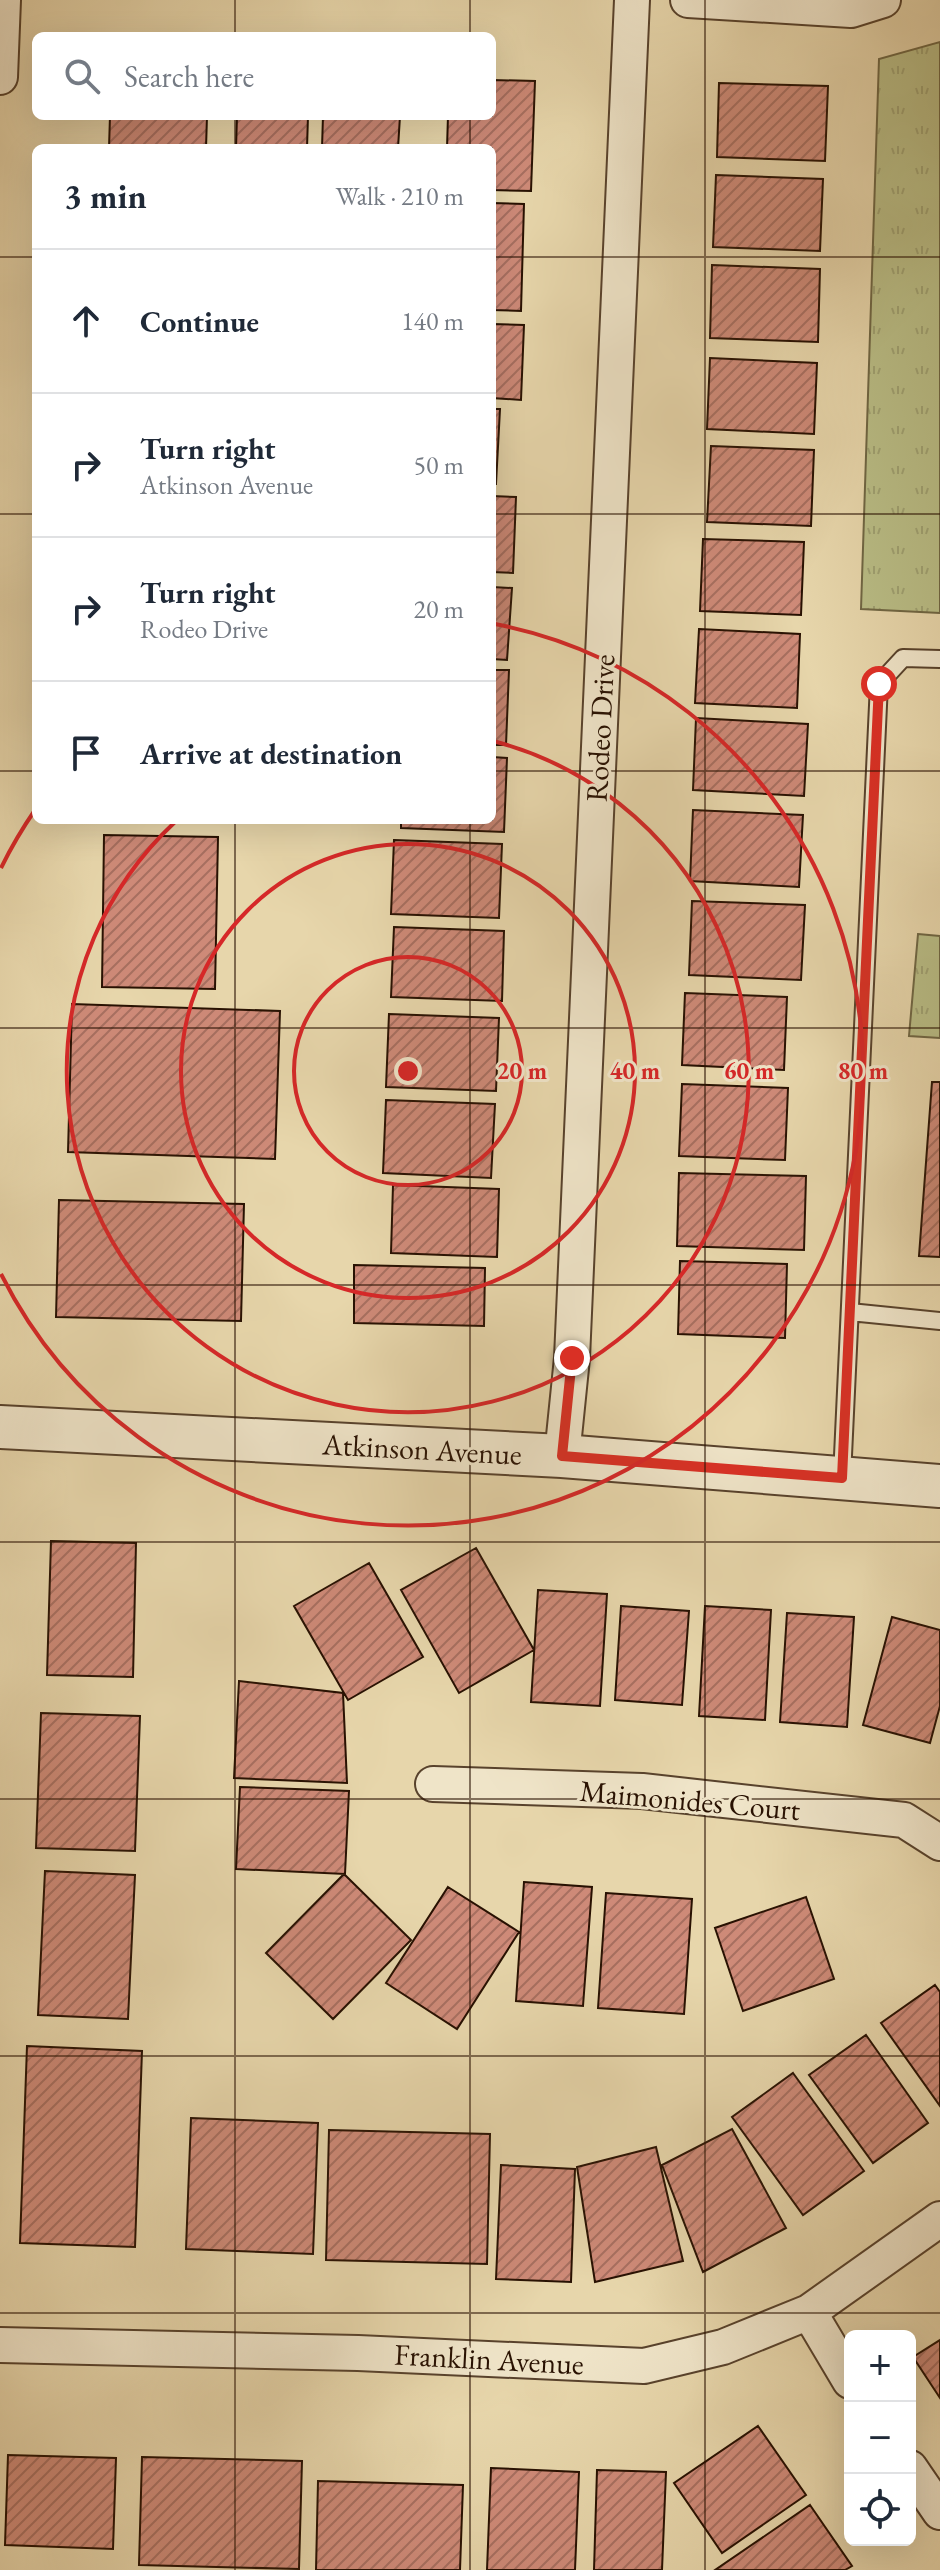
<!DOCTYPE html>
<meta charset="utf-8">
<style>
:root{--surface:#fff;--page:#f2f2f3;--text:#1f2937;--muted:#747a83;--line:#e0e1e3}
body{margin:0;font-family:"EB Garamond",serif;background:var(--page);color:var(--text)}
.controls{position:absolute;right:24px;bottom:24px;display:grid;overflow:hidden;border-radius:12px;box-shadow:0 8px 32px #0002}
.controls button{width:72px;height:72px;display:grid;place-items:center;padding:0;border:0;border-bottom:2px solid var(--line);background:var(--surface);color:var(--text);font:40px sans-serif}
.stop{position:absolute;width:24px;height:24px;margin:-18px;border:6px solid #d93025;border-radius:50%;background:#fff}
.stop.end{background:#d93025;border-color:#fff;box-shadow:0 2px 8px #0008}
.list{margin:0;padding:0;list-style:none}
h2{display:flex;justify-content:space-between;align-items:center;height:104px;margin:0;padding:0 32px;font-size:34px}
h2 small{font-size:26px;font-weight:400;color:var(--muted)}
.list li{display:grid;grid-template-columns:52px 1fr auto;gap:24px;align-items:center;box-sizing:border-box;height:144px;padding:0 32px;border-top:2px solid var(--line)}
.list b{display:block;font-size:30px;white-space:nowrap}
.list p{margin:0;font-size:26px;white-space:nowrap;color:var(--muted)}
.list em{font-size:26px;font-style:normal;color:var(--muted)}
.icon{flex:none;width:44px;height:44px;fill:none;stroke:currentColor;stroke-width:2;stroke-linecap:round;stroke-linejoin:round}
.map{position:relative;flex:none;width:940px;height:2570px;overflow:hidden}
.search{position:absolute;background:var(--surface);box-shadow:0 8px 32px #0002;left:32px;top:32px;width:464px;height:88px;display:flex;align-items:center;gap:20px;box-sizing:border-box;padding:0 28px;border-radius:12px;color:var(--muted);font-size:30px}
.panel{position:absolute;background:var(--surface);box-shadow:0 8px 32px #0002;left:32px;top:144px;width:464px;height:680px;border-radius:12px}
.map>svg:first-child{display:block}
.park{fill:url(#park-tufts);stroke:#706744;stroke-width:2}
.building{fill:url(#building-hatch);stroke:#281102;stroke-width:2}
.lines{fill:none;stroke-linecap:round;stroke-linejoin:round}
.service-casing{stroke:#58422c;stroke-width:20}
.minor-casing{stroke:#58422c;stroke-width:38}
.tertiary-casing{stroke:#58422c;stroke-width:46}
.service{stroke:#efe4c8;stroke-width:16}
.minor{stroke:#efe4c8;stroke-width:34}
.tertiary{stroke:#efe4c8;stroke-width:42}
.route{stroke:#d93025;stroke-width:10}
.grid{fill:none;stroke:#281102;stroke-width:2;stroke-opacity:0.55}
.ring{fill:none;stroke:#d62828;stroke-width:4}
.labels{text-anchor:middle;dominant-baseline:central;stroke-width:6;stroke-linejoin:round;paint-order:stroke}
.street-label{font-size:30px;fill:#281102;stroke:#efe4c8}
.centre{fill:#d62828;stroke:#efe4c8;stroke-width:4}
.ring-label{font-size:24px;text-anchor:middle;font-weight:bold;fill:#d62828;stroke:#efe4c8;stroke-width:6;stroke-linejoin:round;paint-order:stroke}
</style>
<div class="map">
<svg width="940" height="2570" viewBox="0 0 940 2570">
<defs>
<pattern id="park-tufts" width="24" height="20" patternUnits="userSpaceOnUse" patternTransform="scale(2)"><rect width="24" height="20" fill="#b9bd86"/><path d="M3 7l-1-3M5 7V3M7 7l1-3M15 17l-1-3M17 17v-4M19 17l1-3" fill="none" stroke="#9fa172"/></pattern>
<pattern id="building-hatch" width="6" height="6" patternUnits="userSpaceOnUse" patternTransform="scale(2)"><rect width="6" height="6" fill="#ce8a78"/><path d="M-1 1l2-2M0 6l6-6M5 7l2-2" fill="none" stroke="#a76f60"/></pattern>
</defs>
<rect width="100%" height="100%" fill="#e7d6ab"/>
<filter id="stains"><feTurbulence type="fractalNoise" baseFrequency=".0025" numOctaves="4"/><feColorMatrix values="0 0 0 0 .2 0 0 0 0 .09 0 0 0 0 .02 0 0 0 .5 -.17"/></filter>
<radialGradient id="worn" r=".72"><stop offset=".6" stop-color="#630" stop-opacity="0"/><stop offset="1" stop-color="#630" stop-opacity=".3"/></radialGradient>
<path class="park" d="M940,42V613L861,609L879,59Z
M918,934L940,936V1038L909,1036Z"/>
<path class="building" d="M492,80L535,81L531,191L492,190V148H447L448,116H492Z
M719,83L828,86L825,161L717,157Z
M110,116H207L206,148H109Z
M237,116H308L307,148H236Z
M323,116H400L398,148H322Z
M716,175L823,179L820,251L713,247Z
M492,203L524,204L521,311L492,310Z
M712,265L820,269L818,342L710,338Z
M492,324L524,325L521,400L492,398Z
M710,358L817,363L814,434L707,429Z
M492,409H500L496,484H492Z
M711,446L814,450L811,526L707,522Z
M492,496L516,497L513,573L492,572Z
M703,539L804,542L801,615L700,611Z
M492,587L512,588L507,660L492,659Z
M699,629L800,634L797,708L695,703Z
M492,670H509L506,745H492Z
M696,718L808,724L804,796L693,790Z
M492,757L507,758L504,832L401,828V820H492Z
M693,810L803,815L799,887L690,881Z
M104,835L218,837L215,989L102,987Z
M394,840L502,844L499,918L391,914Z
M692,901L805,905L801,980L689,975Z
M394,927L504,931L502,1001L391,997Z
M685,993L787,997L784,1070L682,1065Z
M72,1004L280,1011L275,1159L68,1152Z
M389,1014L499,1018L496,1091L386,1087Z
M932,1082H940V1257L919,1256Z
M682,1084L788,1088L785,1160L679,1156Z
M386,1100L495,1104L491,1178L383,1173Z
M679,1173L806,1176L804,1250L677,1246Z
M393,1185L499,1189L497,1257L391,1253Z
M59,1200L244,1204L241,1321L56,1317Z
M680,1261L787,1264L785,1338L678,1334Z
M354,1265L485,1268L484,1326L354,1323Z
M51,1541L136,1543L133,1677L47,1675Z
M476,1548L534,1650L459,1693L401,1590Z
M369,1563L423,1657L348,1700L294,1606Z
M538,1590L607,1594L600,1706L531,1702Z
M621,1606L689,1611L682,1705L615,1700Z
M705,1606L771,1610L765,1720L699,1716Z
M787,1613L854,1617L847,1727L780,1722Z
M892,1617L940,1630V1706L930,1743L863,1725Z
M239,1681L343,1693L347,1783L234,1778Z
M41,1713L140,1716L135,1851L36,1848Z
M240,1787L349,1791L345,1874L236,1869Z
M45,1871L135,1875L128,2019L38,2015Z
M344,1874L411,1940L333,2019L266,1953Z
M524,1882L592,1887L583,2006L516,2001Z
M448,1887L519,1932L457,2029L386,1983Z
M606,1893L692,1899L684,2014L598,2008Z
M806,1897L834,1979L743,2011L715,1928Z
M935,1985L940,1992V2106L881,2023Z
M866,2035L928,2123L873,2163L809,2075Z
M27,2046L142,2051L135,2247L20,2243Z
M793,2073L864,2171L803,2215L732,2117Z
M191,2118L318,2123L313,2254L186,2249Z
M732,2129L786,2228L703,2272L662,2165Z
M329,2130L490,2134L487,2264L326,2260Z
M656,2147L683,2261L595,2282L577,2167Z
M501,2165L575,2169L571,2282L496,2279Z
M940,2340V2398L913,2357Z
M758,2426L806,2495L722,2553L674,2483Z
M8,2455L116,2458L113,2549L5,2545Z
M142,2457L302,2461L299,2569L139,2565Z
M491,2468L579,2472L575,2570H487Z
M597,2470L666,2472L662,2570H594Z
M318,2481L463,2485L460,2570H316Z
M810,2505L852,2566L845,2570H715Z"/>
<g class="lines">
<defs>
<path id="service" d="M850,1312L940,1321
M842,1477L879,684L903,658L940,659"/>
<path id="minor" d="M688,0L851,10L883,0
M0,77L3,0
M562,1456L572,1358L632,0
M433,1784L642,1791L904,1820L940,1843
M809,2312L850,2381
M0,2345L358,2353L644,2366L723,2347L809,2312L940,2219
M910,2468L940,2512"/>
<path id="tertiary" d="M0,1427L562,1456L940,1486"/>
</defs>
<use href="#service" class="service-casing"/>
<use href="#minor" class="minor-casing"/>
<use href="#tertiary" class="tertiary-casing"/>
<use href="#service" class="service"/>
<use href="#minor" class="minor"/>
<use href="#tertiary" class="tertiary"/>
</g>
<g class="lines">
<path class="route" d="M572,1358L562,1456L842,1478L879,684"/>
</g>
<path class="grid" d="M235,0V36M470,0V36M705,0V2570M235,116V148M470,116V148M0,257H36M492,257H940M0,514H36M492,514H940M0,771H36M492,771H940M235,820V2570M470,820V2570M0,1028H940M0,1285H940M0,1542H940M0,1799H940M0,2056H940M0,2313H940"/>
<g class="ring">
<circle cx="408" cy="1071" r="114"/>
<circle cx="408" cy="1071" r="227"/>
<path d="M493 741A341 341 0 1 1 175 822"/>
<path d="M1 868A455 455 0 0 1 35 810M495 624A455 455 0 1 1 1 1274"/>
</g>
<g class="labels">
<g class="street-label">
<text transform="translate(600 728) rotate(-87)">Rodeo Drive</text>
<text transform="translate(422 1449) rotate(3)">Atkinson Avenue</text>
<text transform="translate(690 1800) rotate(5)">Maimonides Court</text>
<text transform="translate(489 2359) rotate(3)">Franklin Avenue</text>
</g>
</g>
<circle cx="408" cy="1071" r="12" class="centre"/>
<g class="ring-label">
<text x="522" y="1079">20 m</text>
<text x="635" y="1079">40 m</text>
<text x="749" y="1079">60 m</text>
<text x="863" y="1079">80 m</text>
</g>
<rect width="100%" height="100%" filter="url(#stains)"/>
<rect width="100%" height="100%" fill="url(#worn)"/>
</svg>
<div class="controls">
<button>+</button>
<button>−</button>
<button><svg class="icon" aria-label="locate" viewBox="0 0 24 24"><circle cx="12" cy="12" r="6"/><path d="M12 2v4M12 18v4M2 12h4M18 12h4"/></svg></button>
</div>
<div class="stop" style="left:879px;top:684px"></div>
<div class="stop end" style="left:572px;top:1358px"></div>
<div class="search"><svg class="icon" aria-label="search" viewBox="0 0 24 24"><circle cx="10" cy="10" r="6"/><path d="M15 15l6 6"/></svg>Search here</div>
<section class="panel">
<h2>3 min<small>Walk · 210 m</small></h2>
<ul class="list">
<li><svg class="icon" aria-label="ahead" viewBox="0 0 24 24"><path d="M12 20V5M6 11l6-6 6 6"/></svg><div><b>Continue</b></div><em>140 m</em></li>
<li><svg class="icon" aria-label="right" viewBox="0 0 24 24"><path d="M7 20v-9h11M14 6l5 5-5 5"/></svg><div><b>Turn right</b><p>Atkinson Avenue</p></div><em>50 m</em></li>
<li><svg class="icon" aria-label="right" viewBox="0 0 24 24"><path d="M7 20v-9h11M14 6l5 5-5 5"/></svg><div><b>Turn right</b><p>Rodeo Drive</p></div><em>20 m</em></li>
<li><svg class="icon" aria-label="arrive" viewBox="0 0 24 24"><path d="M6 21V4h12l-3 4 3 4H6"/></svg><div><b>Arrive at destination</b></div></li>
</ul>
</section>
</div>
